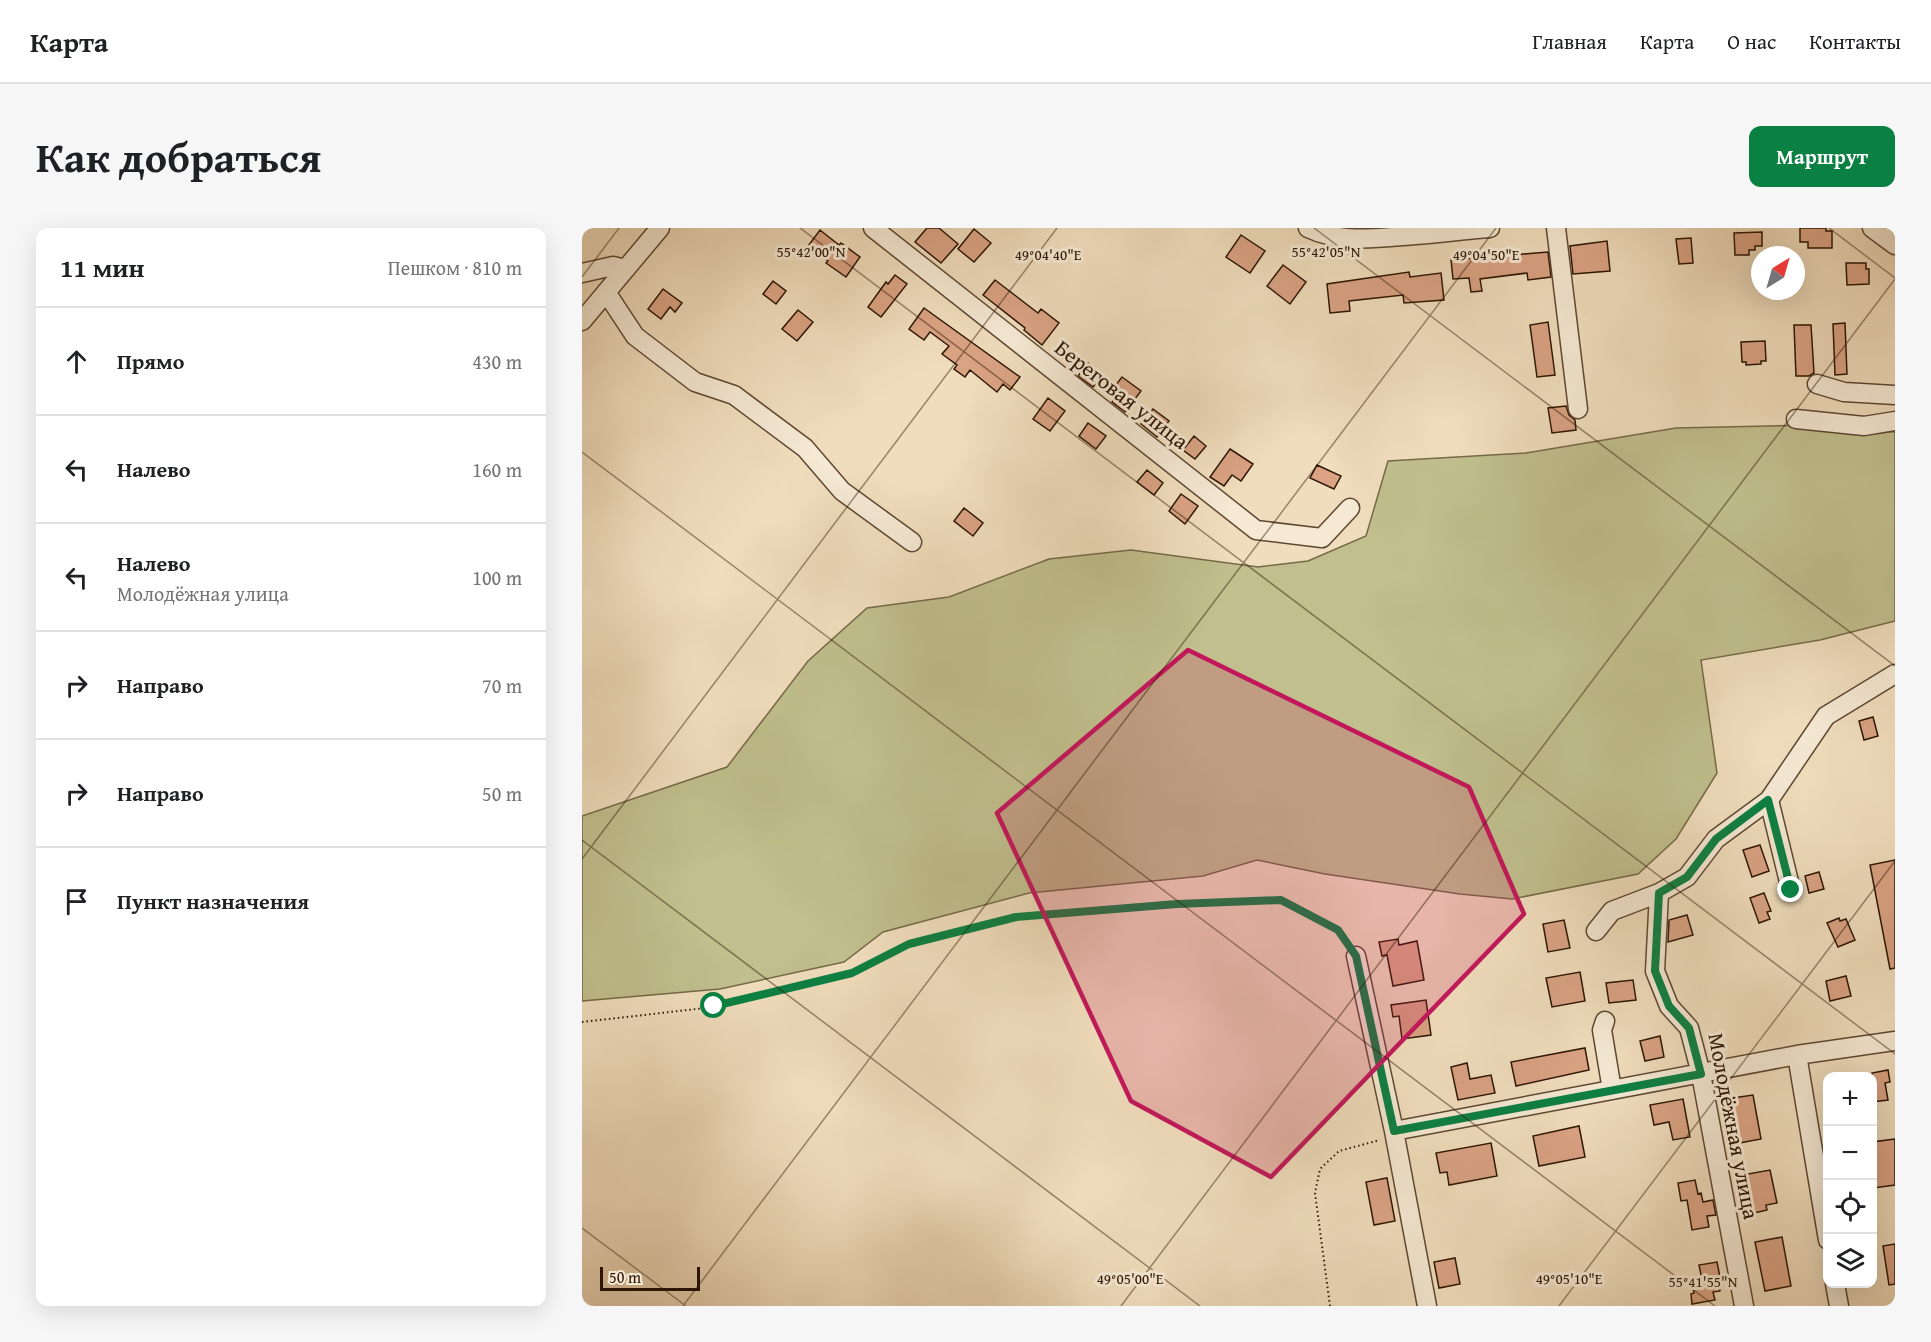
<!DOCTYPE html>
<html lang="ru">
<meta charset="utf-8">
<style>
:root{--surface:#fff;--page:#f6f6f6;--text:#202124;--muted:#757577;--line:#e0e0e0;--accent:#0b8043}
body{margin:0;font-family:"Gentium Book Plus",serif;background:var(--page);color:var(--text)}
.controls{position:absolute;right:18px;bottom:18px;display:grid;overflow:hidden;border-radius:12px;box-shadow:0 6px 24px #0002}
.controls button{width:54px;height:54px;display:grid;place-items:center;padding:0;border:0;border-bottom:2px solid var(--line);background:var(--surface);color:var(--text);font:30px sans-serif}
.compass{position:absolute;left:1169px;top:18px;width:54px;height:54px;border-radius:50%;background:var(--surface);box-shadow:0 6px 24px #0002;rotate:37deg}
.scale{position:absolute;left:18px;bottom:15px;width:100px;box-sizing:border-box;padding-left:6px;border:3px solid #2d1603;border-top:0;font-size:16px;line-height:21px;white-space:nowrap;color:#2d1603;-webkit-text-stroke:4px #f5e9d4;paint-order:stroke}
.stop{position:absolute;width:18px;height:18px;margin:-14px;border:4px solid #0b8043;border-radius:50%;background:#fff}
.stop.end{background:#0b8043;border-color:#fff;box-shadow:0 2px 6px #0008}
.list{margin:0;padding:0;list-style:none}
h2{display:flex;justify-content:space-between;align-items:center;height:78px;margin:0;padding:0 24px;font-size:26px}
h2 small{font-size:20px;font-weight:400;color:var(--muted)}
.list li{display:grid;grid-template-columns:39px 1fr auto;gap:18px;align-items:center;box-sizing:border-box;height:108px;padding:0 24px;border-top:2px solid var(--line)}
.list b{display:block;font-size:22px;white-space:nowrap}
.list p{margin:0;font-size:20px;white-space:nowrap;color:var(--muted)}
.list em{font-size:20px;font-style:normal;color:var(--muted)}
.icon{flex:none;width:33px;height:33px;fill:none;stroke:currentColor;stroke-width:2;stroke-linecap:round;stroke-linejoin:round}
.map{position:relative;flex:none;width:1313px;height:1078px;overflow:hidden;border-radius:12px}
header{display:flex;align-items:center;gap:36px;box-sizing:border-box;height:84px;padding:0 30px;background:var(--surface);border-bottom:2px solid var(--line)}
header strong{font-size:28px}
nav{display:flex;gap:33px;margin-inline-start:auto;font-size:21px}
.intro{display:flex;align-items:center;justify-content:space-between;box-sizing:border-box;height:144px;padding:0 36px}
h1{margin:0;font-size:42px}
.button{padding:15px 27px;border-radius:12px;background:var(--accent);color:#fff;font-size:21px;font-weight:700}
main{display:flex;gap:36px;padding:0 36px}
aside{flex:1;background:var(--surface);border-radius:12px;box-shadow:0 6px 24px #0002}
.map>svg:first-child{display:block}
.green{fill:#c0bf8d;stroke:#766a48;stroke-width:1.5}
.building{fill:#daa384;stroke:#2d1603;stroke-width:1.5}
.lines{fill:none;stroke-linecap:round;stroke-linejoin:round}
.minor-casing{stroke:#5e4832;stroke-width:21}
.path{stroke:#2d1603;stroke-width:2;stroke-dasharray:1.5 3;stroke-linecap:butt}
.minor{stroke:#f5e9d4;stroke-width:18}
.route{stroke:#0b8043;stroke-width:8}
.marked{fill:#c2185b;fill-opacity:0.2;stroke:#c2185b;stroke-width:4.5;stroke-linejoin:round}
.ticks{fill:none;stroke:#2d1603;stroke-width:1.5;stroke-opacity:0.45}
.labels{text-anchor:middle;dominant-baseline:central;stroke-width:6;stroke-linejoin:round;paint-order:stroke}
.street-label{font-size:22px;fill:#2d1603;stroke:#f5e9d4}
.ticks-label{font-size:15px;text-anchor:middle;fill:#2d1603;stroke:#f5e9d4;stroke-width:6;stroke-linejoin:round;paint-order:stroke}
</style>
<header>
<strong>Карта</strong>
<nav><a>Главная</a><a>Карта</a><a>О нас</a><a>Контакты</a></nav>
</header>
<div class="intro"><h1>Как добраться</h1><a class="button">Маршрут</a></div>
<main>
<aside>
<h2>11 мин<small>Пешком · 810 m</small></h2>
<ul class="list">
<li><svg class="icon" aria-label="ahead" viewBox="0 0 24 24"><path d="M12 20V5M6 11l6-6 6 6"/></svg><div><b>Прямо</b></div><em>430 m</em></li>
<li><svg class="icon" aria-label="left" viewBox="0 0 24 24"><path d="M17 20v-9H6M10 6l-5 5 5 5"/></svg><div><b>Налево</b></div><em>160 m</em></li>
<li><svg class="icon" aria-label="left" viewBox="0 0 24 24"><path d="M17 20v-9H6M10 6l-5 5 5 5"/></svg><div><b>Налево</b><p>Молодёжная улица</p></div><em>100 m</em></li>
<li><svg class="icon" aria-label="right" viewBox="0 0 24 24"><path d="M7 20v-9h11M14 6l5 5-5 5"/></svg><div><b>Направо</b></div><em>70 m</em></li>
<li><svg class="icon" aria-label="right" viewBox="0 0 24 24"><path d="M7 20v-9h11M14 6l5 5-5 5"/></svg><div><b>Направо</b></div><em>50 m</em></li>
<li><svg class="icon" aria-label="arrive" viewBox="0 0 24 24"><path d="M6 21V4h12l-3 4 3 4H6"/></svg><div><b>Пункт назначения</b></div></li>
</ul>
</aside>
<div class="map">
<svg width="1313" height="1078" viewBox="0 0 1313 1078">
<rect width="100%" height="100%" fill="#f0ddbd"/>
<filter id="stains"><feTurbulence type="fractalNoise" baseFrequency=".00333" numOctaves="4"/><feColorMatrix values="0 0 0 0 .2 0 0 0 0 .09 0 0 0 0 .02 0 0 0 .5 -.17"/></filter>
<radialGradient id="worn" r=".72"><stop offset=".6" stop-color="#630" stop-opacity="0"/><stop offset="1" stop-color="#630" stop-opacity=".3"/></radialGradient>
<path class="green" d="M1233,197L1313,204V393L1238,412L1119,432L1135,545L1094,611L1056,646L930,671L878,666L743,646L675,632L621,648L447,665L301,704L262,734L138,761L0,773V588L145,539L226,433L285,380L367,369L467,331L549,322L676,339L726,333L784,308L806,233L944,225L1094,200Z"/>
<path class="building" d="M345,0H357L376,16L359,35L333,14Z
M1218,0H1244V3H1250V20H1226V14H1218Z
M392,1L409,15L392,34L376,21Z
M238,2L257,17L259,15L278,29L264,49L244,35L246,33L226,18Z
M1180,4V18H1173V22H1167V27H1153L1152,5Z
M659,7L683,23L668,45L644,29Z
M1109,10L1111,35L1097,36L1094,11Z
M1025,13L1028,43L991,46L988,18Z
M966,24L969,49L946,52L945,45L898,51L900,63L889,64L887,50L871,51L869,32Z
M1264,35H1284V41H1287V56L1265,57Z
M701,37L724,54L708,76L685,58Z
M827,44L828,49L859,45L862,72L822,75L821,67L767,73L768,83L748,85L745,56Z
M313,47L325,56L299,89L286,79L304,54L306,56Z
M413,52L456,85L459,81L477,95L460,117L442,102L443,100L401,67Z
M191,53L204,63L194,76L181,66Z
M81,61L100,75L93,84L88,79L79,91L66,81Z
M342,80L438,149L428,162L421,156L415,164L388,142L383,149L372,141L375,137L360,126L367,118L348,104L342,112L327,101Z
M216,82L231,94L215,113L200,101Z
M966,94L973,147L955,149L948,97Z
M1263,95L1265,146L1253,147L1251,96Z
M1212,97H1229L1232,145L1227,148H1214Z
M1183,113L1184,133H1179V136L1164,137V134H1160L1159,114Z
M506,135L521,147L511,159L496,148Z
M540,149L559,163L543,184L530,174L536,166L530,162Z
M466,170L483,183L468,203L451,191Z
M984,178L987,187L993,192L994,202L970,205L966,180Z
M571,181L587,193L575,209L559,196Z
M506,195L524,208L514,221L497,208Z
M612,208L624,218L613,231L601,222Z
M648,221L671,236L659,253L650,247L642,258L628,249Z
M735,237L759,248L752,261L728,250Z
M565,242L581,255L572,267L555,254Z
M599,266L616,278L603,296L587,283Z
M382,280L401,295L391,308L372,293Z
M1291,489L1296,508L1282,512L1277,493Z
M1178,617L1187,643L1170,649L1161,622Z
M1313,632V740L1308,741L1288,637Z
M1237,644L1242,661L1227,665L1223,648Z
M1182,665L1189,683L1185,684L1188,691L1177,695L1168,670Z
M1105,687L1111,707L1086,714L1087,692Z
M1257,690L1258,693L1264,691L1273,712L1256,719L1245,695Z
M982,692L988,720L966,724L961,696Z
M816,711L817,717L835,713L842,752L811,758L805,727L800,728L797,714Z
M998,744L1003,773L970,779L964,750Z
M1264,748L1269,768L1248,773L1244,753Z
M1051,752L1054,772L1027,775L1024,755Z
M844,772L849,807L820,811L817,788L811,789L809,777Z
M1078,808L1082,829L1063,833L1058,813Z
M1003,820L1007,842L934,858L929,834Z
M885,835L888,851L909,847L913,865L876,872L869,839Z
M1306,842L1308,854L1303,855L1306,872L1290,874V845Z
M1171,867L1179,911L1152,916L1144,871Z
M1101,871L1108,909L1091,912L1087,894L1072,897L1068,877Z
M997,898L1003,929L957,938L951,908Z
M1313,911V957L1292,960L1290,914Z
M909,915L915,948L867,957L865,944L858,945L854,925Z
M1188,942L1195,975L1184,977L1185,982L1168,986L1160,947Z
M805,950L813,993L792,997L784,954Z
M1113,952L1116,966L1119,965L1121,974L1131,972L1134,987L1125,988L1127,999L1110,1002L1105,972L1099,973L1096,955Z
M1200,1009L1209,1058L1183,1063L1173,1014Z
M1313,1016V1056L1307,1057L1301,1018Z
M873,1030L878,1056L857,1060L852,1034Z
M1135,1034L1139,1054L1136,1055L1138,1063L1131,1064L1133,1072L1110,1076L1109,1066L1112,1065L1110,1054L1120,1052L1117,1037Z"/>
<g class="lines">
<defs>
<path id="minor" d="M291,0L674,302L740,310L768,280
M726,0C760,16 797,10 833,7C858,5 883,2 908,0
M974,0L996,181
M1290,0L1313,17
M0,45L31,38L44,41
M24,64L53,108L113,154L152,167L223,220L260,263L330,314
M0,93L78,0
M1235,156L1262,164L1313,167
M1214,191L1282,198L1313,193
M1187,572L1209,662
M1077,665L1073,743L1087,778L1107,800L1119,846L1162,1078
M1014,703L1030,683L1077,665L1105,649L1134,611L1187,572L1244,488L1313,446
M774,728L812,903L845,1078
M1023,793L1020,802L1030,862
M1215,827L1246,1012
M812,903L1215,827L1313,813
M1253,1056L1257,1078"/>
</defs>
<use href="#minor" class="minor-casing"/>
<path class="path" d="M0,794L132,779L270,745L327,716L434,689L595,676L699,672L756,702L766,716
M748,1078L733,965L738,941L757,923L798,912"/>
<use href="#minor" class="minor"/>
</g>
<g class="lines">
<path class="route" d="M132,778L270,745L327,716L434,689L595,676L699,672L756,702L774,728L812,903L1119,846L1107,800L1087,778L1073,743L1077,665L1105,649L1134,611L1186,572L1209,662"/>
</g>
<path class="marked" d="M606,422L887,559L942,686L689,949L549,873L415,585Z"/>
<path class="ticks" d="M218,0L1313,826M732,0L1313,438M1247,0L1313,50M0,49L37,0M0,224L1133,1078M0,612L618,1078M0,631L475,0M0,1000L104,1078M101,1078L914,0M539,1078L1313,51M977,1078L1313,633"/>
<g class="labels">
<g class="street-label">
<text transform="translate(540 166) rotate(38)">Береговая улица</text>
<text transform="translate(1152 898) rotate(79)">Молодёжная улица</text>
</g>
</g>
<g class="ticks-label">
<text x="229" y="29">55°42'00"N</text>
<text x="744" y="29">55°42'05"N</text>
<text x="466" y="32">49°04'40"E</text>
<text x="904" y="32">49°04'50"E</text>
<text x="548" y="1056">49°05'00"E</text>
<text x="987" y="1056">49°05'10"E</text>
<text x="1121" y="1059">55°41'55"N</text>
</g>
<rect width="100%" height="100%" filter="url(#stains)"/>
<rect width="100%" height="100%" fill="url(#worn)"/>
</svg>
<div class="controls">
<button>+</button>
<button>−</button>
<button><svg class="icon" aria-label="locate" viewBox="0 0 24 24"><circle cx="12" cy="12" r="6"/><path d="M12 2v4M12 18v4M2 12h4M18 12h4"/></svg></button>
<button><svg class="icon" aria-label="layers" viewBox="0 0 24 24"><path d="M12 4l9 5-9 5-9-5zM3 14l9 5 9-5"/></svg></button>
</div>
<svg class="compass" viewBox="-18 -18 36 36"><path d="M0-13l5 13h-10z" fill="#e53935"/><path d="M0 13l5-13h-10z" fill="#757577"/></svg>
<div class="scale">50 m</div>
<div class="stop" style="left:132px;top:778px"></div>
<div class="stop end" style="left:1209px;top:662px"></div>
</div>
</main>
